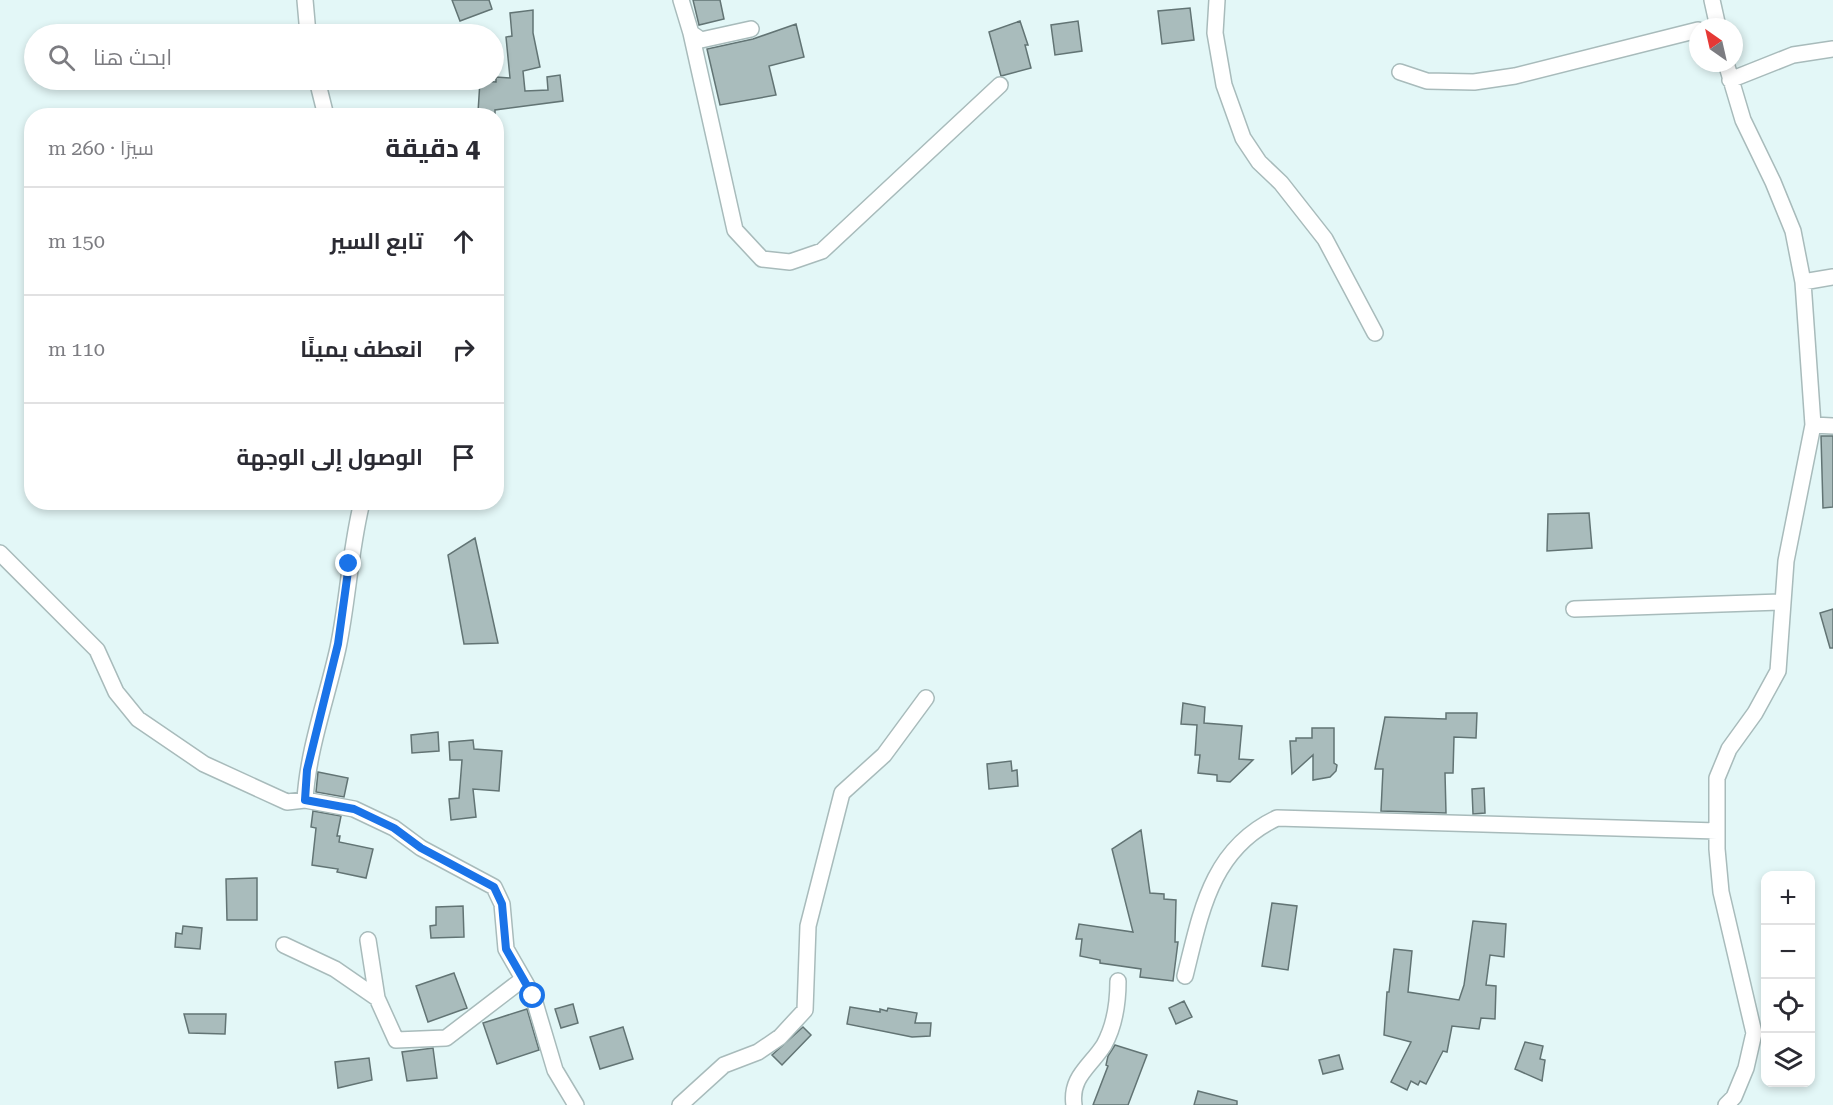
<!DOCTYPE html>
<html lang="ar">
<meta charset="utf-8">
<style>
:root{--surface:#fff;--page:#f7f7f7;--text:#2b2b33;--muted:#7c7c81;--line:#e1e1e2}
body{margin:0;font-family:"Roboto Serif",Cairo,serif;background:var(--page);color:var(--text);direction:rtl}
.controls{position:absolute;right:18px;bottom:18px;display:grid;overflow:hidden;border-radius:12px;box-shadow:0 3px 9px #0003}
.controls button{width:54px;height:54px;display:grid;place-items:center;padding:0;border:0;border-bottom:2px solid var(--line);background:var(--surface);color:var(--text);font:30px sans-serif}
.compass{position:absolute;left:1689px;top:18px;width:54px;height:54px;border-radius:50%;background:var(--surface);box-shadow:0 3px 9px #0003;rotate:326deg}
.stop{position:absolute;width:18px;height:18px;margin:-14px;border:4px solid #1a73e8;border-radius:50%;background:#fff}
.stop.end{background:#1a73e8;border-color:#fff;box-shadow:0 2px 6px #0008}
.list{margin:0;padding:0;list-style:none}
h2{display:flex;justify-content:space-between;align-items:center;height:78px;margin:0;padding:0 24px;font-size:26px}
h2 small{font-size:20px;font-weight:400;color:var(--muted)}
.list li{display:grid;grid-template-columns:39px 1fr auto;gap:18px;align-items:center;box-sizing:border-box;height:108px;padding:0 24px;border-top:2px solid var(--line)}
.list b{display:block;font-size:22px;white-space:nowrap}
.list em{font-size:20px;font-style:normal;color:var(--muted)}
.icon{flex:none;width:33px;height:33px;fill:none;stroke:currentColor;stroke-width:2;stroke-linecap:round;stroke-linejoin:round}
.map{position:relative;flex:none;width:1833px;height:1105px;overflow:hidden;direction:ltr}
.search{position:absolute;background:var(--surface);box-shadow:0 3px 9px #0003;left:24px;top:24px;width:480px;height:66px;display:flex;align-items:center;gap:15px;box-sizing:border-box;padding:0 21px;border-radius:33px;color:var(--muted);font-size:22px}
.panel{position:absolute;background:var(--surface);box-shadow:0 3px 9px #0003;left:24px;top:108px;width:480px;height:402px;border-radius:24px;direction:rtl}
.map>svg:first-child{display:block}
.building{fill:#a9bcbc;stroke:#627474;stroke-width:1.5}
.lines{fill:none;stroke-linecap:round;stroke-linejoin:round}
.street-casing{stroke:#a8bbbb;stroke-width:18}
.street{stroke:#fff;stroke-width:15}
.route{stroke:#1a73e8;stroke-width:8}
</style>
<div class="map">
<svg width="1833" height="1105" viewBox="0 0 1833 1105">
<rect width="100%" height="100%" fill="#e3f7f7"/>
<path class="building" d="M452,0H489L492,9L460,21Z
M693,0H720L724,19L699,25Z
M1190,8L1194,40L1162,44L1158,11Z
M533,10V33L540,67L523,71L525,91L548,90L547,77L560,75L563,101L495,110V114L478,112L480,81L496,82V77L510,78L506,37L512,36L510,13Z
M1020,21L1028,45H1025L1031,68L1001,76L989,32Z
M1078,21L1082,51L1055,55L1051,25Z
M796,24L804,57L769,66L776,95L720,105L707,49L753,39Z
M1821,436H1833V507L1823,508Z
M1589,513L1592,548L1547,551L1548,514Z
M475,538L498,643L464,644L448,555Z
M1833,609V648H1830L1820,613Z
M1183,703L1205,707L1204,723L1242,726L1239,759L1253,760L1230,782L1217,781V775L1198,773L1200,755H1195L1197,725L1181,724Z
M1446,713H1477L1476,738L1454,737L1453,773H1445L1446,813L1381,811L1383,769H1375L1385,717L1446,719Z
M1312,728H1334V763L1337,765L1336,771L1330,777L1313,780V755L1292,774L1290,741H1296V738H1312Z
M438,732L439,751L412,753L411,735Z
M473,740L474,749L502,751L499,791L473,789L476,817L451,820L449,799L459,798L462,760H450L449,742Z
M1011,761L1012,771L1017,770L1018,786L989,789L987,764Z
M318,772L348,778L344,797L316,792Z
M1484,788L1485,813L1473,814L1472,789Z
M313,811L341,816L337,836H340L339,842L373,849L366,878L337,872L338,869L312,865L316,828L311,827Z
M1141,830L1150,893L1164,894V899L1176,900L1175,942H1178L1173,981L1140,977L1141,969L1100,963V960L1080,956L1082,939H1076L1079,924L1133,932L1112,849Z
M257,878V920H227L226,879Z
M1272,903L1297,906L1288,970L1262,966Z
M463,906L464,937L431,938L430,926L436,925V907Z
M1473,921L1506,924L1504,957L1490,955L1486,985L1496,986L1495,1019L1481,1018L1479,1029L1452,1026L1447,1052L1443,1051L1426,1084L1420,1081L1418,1085L1411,1081L1407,1090L1391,1082L1411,1042L1384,1035L1387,992H1389L1394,949L1412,951L1408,992L1459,1000L1464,985Z
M183,926L202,928L200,949L175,947L176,933L182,934Z
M454,973L467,1008L428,1022L416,986Z
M1184,1001L1192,1017L1176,1024L1169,1008Z
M573,1004L578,1023L561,1028L555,1009Z
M850,1007L880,1012V1009L887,1011L888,1008L917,1013L915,1023H931L930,1036L912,1037L847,1024Z
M527,1009L539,1050L497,1064L483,1023Z
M184,1014H226L225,1034L189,1033Z
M623,1027L633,1059L600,1069L590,1037Z
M803,1027L811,1035L782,1065L772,1055Z
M1525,1042L1543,1046L1540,1059L1545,1060L1542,1081L1515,1069Z
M1115,1045L1147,1055L1128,1105H1093L1108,1066L1106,1065L1108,1056Z
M433,1048L437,1078L407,1081L402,1052Z
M1339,1055L1343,1069L1323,1074L1319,1060Z
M369,1058L372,1080L338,1088L335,1062Z
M1198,1091L1237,1101V1105H1194Z"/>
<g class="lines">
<defs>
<path id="street" d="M305,0L308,34
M681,0L691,33L701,40L751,29
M1217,0L1215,33L1224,85L1243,138L1259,162L1281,183L1325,239L1375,333
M1712,0L1718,27
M691,33L735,230L762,259L790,262L822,251L1000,85
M1726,63L1743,120L1773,182L1793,231L1803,282L1813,425L1786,561L1778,671L1755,713L1729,749L1717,778V849L1721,892L1754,1033L1746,1068L1734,1097L1726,1105
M1400,72L1427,81L1474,82L1515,76L1698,30
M317,80L326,116
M1730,80L1793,55L1833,49
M1803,282L1833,277
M1813,425L1833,426
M0,553L97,650L116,692L138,719L204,764L287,802L305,800L354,809L394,828L421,848L494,887L502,904L506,949L533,996L555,1070L576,1105
M1574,609L1783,602
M305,800C308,749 327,698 338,648C348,600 350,550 362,502
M368,940L377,998L396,1040L446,1038L523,979
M284,945L335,969L377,998
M1185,976C1201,912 1211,849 1277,818L1717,831
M680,1105L724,1065L758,1052L780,1037L805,1010L808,926L842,793L884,755L926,698
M1074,1105C1070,1077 1090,1067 1104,1045C1115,1025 1118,1004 1118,981"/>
</defs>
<use href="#street" class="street-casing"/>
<use href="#street" class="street"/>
</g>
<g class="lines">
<path class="route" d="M349,564L338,644L307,770L305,800L354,809L394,828L421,848L494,887L502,904L506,949L533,996"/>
</g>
</svg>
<div class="controls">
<button>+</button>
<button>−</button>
<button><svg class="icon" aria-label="locate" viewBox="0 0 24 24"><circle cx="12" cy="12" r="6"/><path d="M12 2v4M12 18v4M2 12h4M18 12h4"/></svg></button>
<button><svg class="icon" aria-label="layers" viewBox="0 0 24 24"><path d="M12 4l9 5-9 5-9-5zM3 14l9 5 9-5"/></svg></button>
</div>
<svg class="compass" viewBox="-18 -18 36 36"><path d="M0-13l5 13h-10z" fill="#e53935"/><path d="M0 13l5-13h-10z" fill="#7c7c81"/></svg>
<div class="stop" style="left:533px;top:996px"></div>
<div class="stop end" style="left:349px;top:564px"></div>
<div class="search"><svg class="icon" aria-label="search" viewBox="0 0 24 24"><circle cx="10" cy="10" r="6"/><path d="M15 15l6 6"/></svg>ابحث هنا</div>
<section class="panel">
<h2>4 دقيقة<small>سيرًا · 260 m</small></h2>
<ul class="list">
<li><svg class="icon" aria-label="ahead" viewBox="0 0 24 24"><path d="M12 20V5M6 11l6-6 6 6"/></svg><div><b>تابع السير</b></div><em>150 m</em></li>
<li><svg class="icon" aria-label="right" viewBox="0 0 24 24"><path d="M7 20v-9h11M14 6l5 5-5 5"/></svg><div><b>انعطف يمينًا</b></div><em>110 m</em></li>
<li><svg class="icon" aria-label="arrive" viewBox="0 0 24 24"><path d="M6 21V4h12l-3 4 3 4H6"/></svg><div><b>الوصول إلى الوجهة</b></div></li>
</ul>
</section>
</div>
